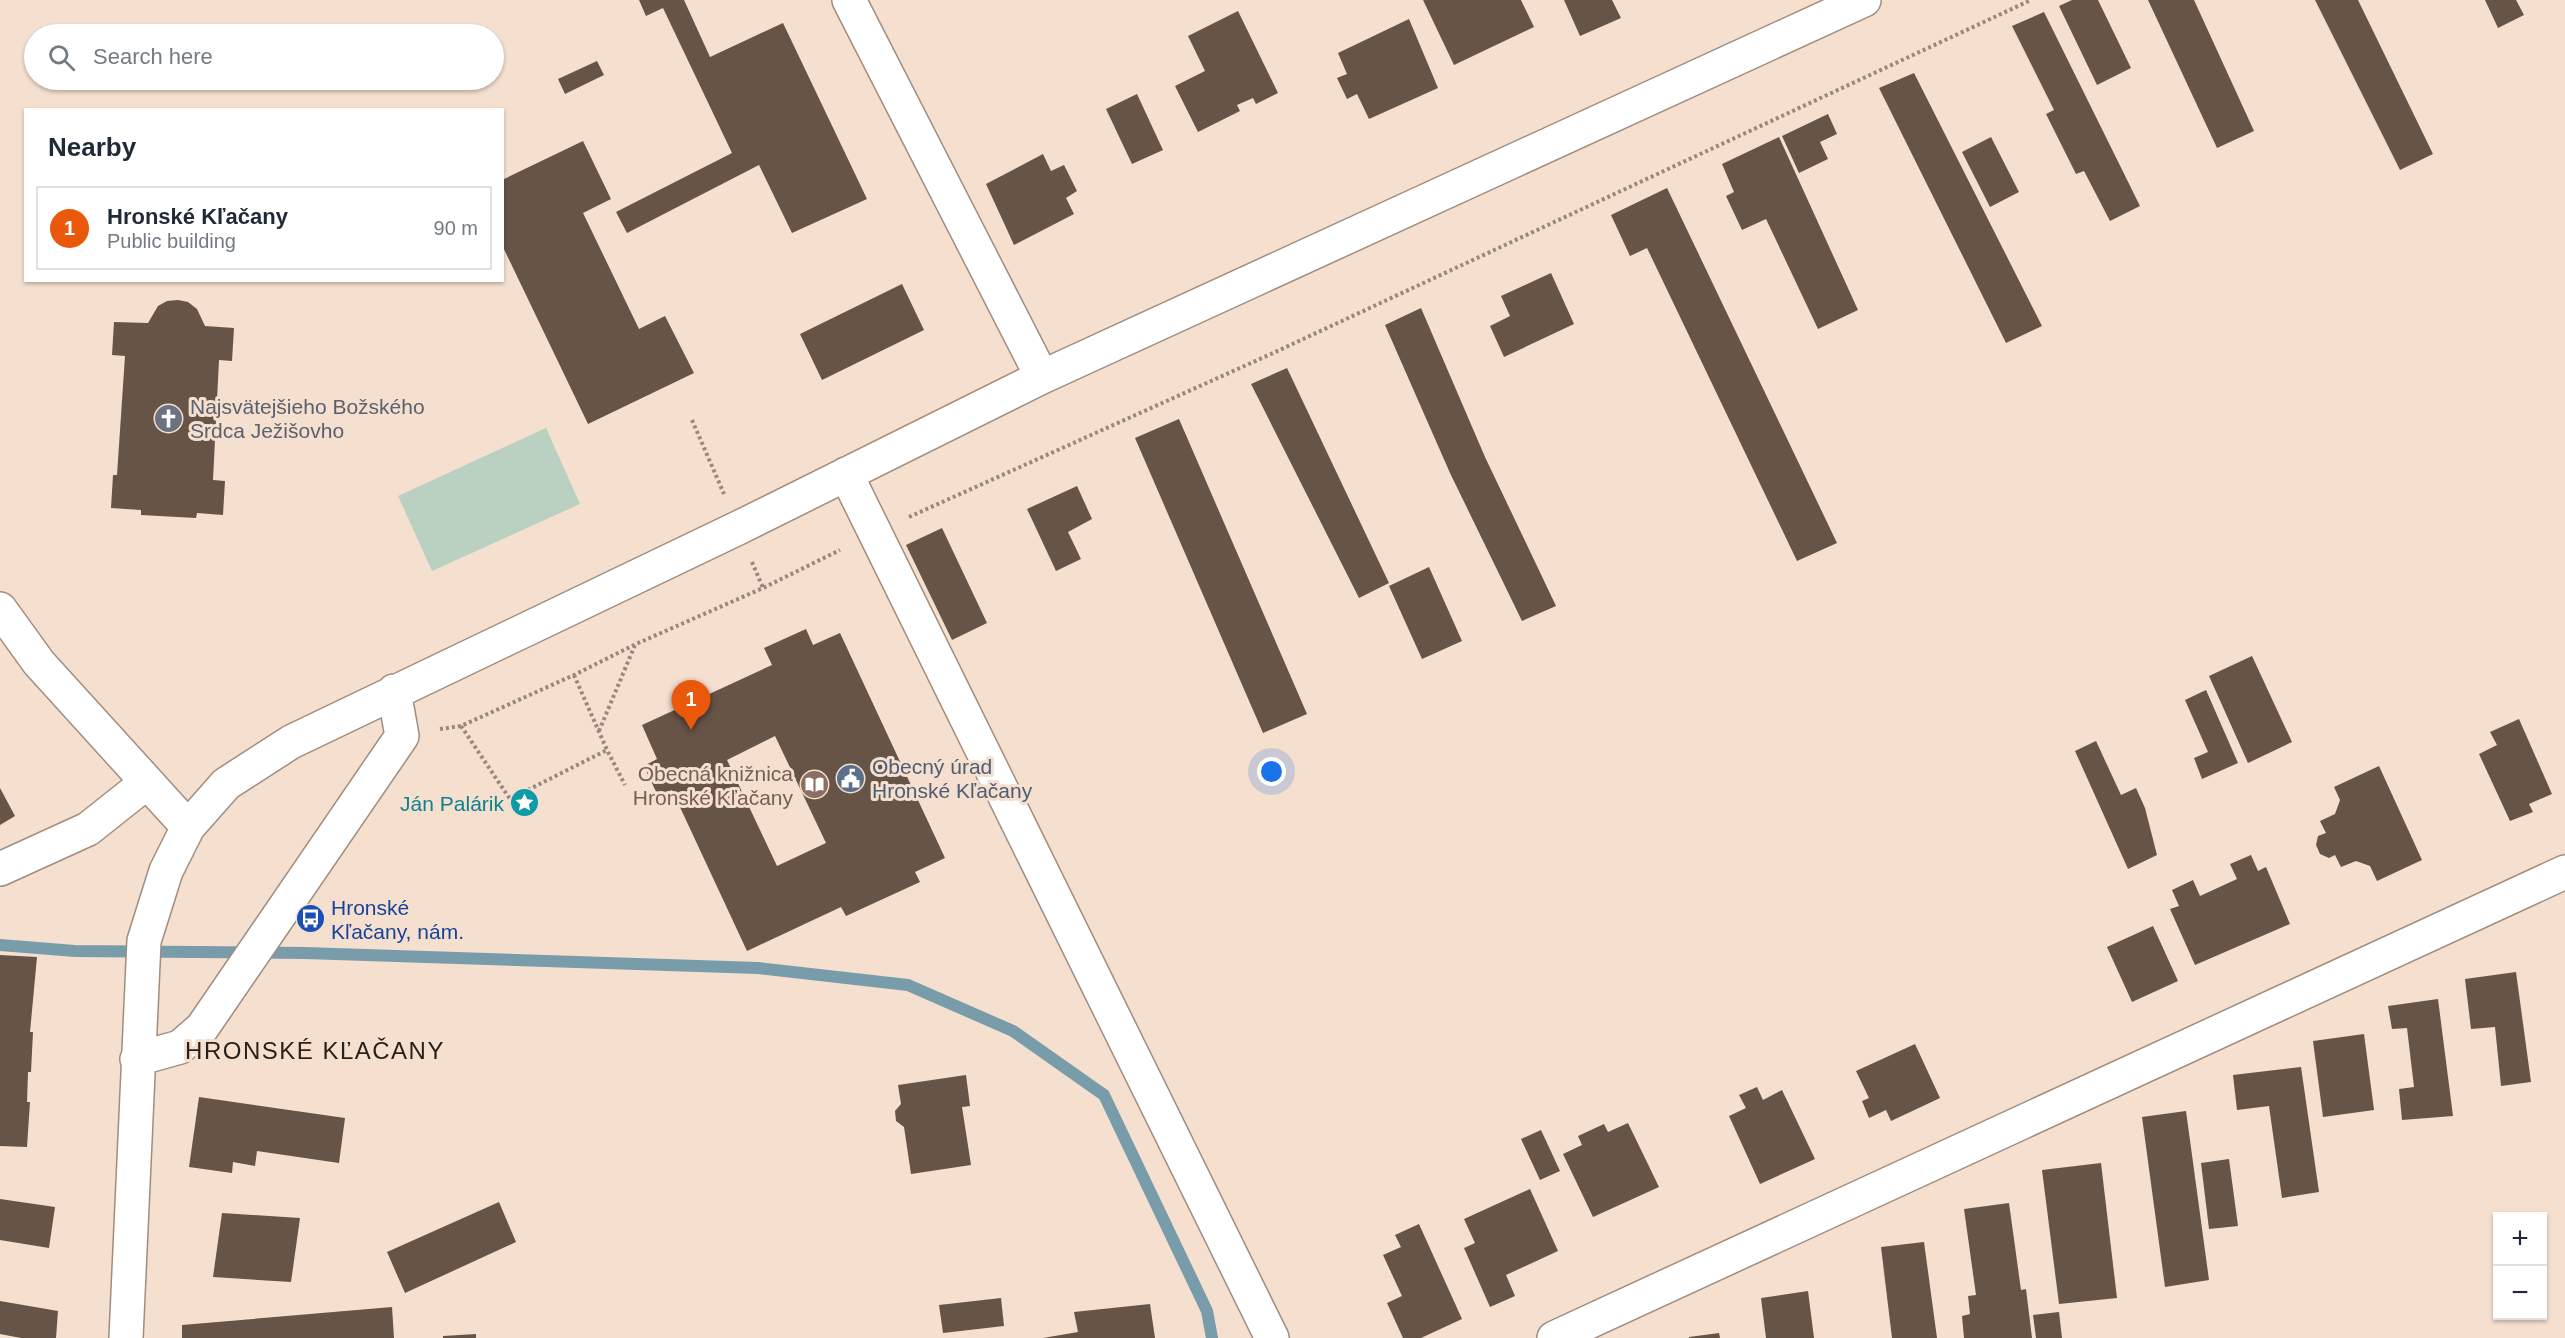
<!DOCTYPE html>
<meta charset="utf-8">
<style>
:root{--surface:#fff;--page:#f6f6f7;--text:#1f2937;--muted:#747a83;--line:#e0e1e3;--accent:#ea580c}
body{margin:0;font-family:Arial,sans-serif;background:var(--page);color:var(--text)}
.controls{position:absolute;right:18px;bottom:18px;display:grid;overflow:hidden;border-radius:0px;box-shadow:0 2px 4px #0004}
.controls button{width:54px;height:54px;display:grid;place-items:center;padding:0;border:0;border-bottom:2px solid var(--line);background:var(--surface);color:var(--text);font:30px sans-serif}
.you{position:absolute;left:1272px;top:772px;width:21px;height:21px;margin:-15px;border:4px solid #fff;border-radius:50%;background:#1a73e8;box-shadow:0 0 0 9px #1a73e833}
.badge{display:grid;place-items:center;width:39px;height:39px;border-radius:50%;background:var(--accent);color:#fff;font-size:20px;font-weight:700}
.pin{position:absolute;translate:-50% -50px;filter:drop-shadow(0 2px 3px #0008)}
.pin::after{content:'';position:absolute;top:32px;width:21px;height:18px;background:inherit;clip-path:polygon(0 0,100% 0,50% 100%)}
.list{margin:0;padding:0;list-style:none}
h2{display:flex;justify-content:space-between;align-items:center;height:78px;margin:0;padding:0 24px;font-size:26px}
h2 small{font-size:20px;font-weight:400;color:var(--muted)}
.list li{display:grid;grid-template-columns:39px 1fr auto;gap:18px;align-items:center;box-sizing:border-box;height:84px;margin:0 12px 12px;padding:0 12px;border:2px solid var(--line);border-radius:0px}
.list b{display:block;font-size:22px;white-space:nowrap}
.list p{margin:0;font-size:20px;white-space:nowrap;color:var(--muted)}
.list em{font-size:20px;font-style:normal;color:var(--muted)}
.icon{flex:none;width:33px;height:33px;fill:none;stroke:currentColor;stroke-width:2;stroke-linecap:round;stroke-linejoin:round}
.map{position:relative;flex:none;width:2565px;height:1338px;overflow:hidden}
.search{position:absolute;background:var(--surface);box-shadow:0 2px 4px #0004;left:24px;top:24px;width:480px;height:66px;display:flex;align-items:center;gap:15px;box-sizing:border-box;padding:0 21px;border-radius:33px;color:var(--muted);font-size:22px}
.panel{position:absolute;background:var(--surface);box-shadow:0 2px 4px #0004;left:24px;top:108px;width:480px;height:174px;border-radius:0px}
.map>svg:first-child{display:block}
.green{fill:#bad1c2}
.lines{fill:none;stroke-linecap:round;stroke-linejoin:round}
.stream{stroke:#799caa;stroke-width:12}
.building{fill:#665446;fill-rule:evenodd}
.minor-casing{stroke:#a18d7e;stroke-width:36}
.path{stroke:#98887d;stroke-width:4;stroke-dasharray:3 3;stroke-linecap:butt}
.minor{stroke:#fff;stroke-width:33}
.labels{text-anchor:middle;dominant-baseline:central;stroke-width:6;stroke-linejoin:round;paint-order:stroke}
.worship-label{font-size:21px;fill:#5b616d;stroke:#f5dfcf;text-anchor:start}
.service-label{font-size:21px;fill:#4e5e75;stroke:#f5dfcf;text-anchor:start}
.education-label{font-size:21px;fill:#785e54;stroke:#f5dfcf;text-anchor:end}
.culture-label{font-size:21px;fill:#0d838f;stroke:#f5dfcf;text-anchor:end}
.transit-label{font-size:21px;fill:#164399;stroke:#f5dfcf;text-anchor:start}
.quarter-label{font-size:24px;letter-spacing:1.5px;fill:#271f19;stroke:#f5dfcf}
</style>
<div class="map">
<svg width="2565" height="1338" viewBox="0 0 2565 1338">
<rect width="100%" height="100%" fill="#f5dfcf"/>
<path class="green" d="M546,428L580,504L432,571L398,496Z"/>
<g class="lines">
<path class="stream" d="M0,945L75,951L305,953L758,968L908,985L1013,1031L1104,1095L1207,1311L1212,1338"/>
</g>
<path class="building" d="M639,0H684L710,57L783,23L867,199L792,233L759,165L627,233L616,212L732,153L663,8L646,16Z
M1423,0H1521L1534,27L1454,65Z
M1564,0H1612L1621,18L1580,36Z
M2072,0H2098L2131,68L2097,85L2059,6Z
M2148,0H2194L2254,131L2217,148Z
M2315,0H2358L2433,154L2400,170Z
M2485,0H2516L2524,15L2498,28Z
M1238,11L1278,93L1256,104L1253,98L1237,105L1240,111L1198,132L1175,86L1205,71L1188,36Z
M2044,12L2140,206L2110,221L2084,171L2076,174L2046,114L2054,110L2012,26Z
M1409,19L1438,88L1369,119L1357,94L1347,99L1337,78L1347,74L1338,53Z
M597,61L604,75L565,94L558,79Z
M1914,73L2042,326L2006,343L1879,88Z
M1137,94L1163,150L1132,164L1106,109Z
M1828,114L1837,134L1820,142L1828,159L1799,173L1782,136Z
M1779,137L1858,310L1818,329L1766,219L1742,230L1726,196L1734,192L1722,164Z
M1991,137L2019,192L1990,207L1962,152Z
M583,141L611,199L583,213L639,329L665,316L694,373L588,424L502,245V180Z
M1043,154L1051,171L1064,165L1077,191L1066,198L1074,214L1014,245L986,184Z
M1667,188L1837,543L1797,561L1647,248L1630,256L1611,215Z
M1551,273L1574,324L1504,357L1490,326L1510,316L1501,296Z
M902,284L924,330L822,380L800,334Z
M178,300L188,302L197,309L205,326L234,328L232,361L219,360L213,480L225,481L223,515L197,513L196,518L141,515V510L111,508L113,475H117L125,356L112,355L114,322L148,323L158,306L167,301Z
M1421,308L1485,457L1556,606L1522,621L1450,473L1385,325Z
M1287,368L1389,583L1359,598L1251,384Z
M1179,419L1307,714L1263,733L1135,438Z
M1077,486L1092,519L1068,532L1081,559L1056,571L1027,509Z
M942,528L987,623L952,640L906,545Z
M1429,567L1462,641L1422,659L1389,586Z
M806,629L813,645L840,633L945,858L915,872L920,882L846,916L841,907L747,951L672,790L658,796L644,766L657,759L642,725L772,665L764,648ZM775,736L826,843L777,866L727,760Z
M2252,656L2292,742L2248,763L2209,676Z
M2206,690L2238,763L2202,779L2194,758L2208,752L2185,700Z
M2519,719L2552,794L2529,804L2533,812L2510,821L2479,754L2497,745L2490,732Z
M2096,741L2121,795L2136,788L2145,808L2157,855L2128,869L2075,751Z
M2379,766L2422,860L2377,881L2370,866L2356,861L2341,867L2335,855L2329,858L2320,854L2316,845L2318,836L2326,833L2320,821L2335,814L2340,800L2334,787Z
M0,788L15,816L0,825Z
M2251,855L2258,871L2266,867L2290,924L2195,965L2170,909L2179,906L2172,890L2193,880L2200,896L2237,879L2230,864Z
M2153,926L2178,981L2132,1002L2107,947Z
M0,955L37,957L30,1032H33L31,1072H28L27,1102H30L27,1147L0,1146Z
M2516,972L2531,1082L2501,1086L2495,1027L2471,1029L2465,979Z
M2438,999L2453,1116L2402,1120L2399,1089L2414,1087L2407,1028L2392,1029L2388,1006Z
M2364,1034L2374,1110L2323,1117L2313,1041Z
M1915,1044L1940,1098L1891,1121L1886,1110L1869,1118L1862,1101L1869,1098L1856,1071Z
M2301,1067L2319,1192L2282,1198L2269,1106L2237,1110L2233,1075Z
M966,1075L970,1106L962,1107L971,1165L911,1174L904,1127L896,1121L895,1111L901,1104L898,1085Z
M1757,1087L1763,1100L1782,1090L1815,1159L1760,1184L1729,1116L1746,1108L1739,1095Z
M199,1097L345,1118L339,1163L257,1151L255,1166L233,1162L232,1173L189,1167Z
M2186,1111L2209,1280L2165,1287L2142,1117Z
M1628,1123L1659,1187L1593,1217L1563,1154L1582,1145L1578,1136L1604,1124L1608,1132Z
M1541,1130L1560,1171L1540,1180L1521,1139Z
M2229,1159L2238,1226L2209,1229L2201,1163Z
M2101,1163L2117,1298L2059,1304L2042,1170Z
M1530,1189L1558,1251L1506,1275L1515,1296L1490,1307L1464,1248L1475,1243L1464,1219Z
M0,1199L55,1207L49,1248L0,1240Z
M499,1202L516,1242L405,1293L387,1252Z
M2009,1203L2021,1290L2026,1289L2032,1338H1964L1962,1316L1970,1314L1968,1296L1976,1295L1964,1209Z
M222,1213L300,1218L291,1282L213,1277Z
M1419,1224L1462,1319L1421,1338H1403L1387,1303L1402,1296L1383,1255L1401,1247L1395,1235Z
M1924,1242L1937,1338H1892L1881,1247Z
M1808,1291L1814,1338H1766L1761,1298Z
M1001,1298L1004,1326L943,1333L939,1305Z
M0,1301L58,1311L56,1338H21L0,1334Z
M1150,1304L1155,1338H1043L1078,1332L1074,1312Z
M392,1307L394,1338H182V1325Z
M2059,1312L2062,1338H2036L2033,1315Z
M1719,1333L1720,1338H1689V1337Z
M476,1334V1338H443V1336Z"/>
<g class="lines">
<defs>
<path id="minor" d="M849,0L1042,377
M846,474L1272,1338
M0,609L39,663L188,827
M0,869L88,829L146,783
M137,1059L180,1047L202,1028L402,736L394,691
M126,1338L144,941L166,871L188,827L226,784L291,742L738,528L1042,377L1864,0
M1554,1338L2565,872"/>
</defs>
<use href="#minor" class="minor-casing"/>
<path class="path" d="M692,420L724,494
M909,517L1271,354L2031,0
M752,562L763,588
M574,675L607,750L625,785
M461,726L510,799L607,750
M440,729L461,726L574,675L636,644L763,588L840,550
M599,731L635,645"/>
<use href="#minor" class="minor"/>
</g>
<defs>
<symbol id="church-disc" viewBox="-11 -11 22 22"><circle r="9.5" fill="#6b7280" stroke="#f5dfcf"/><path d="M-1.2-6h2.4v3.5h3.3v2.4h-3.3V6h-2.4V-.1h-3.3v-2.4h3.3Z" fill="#fff"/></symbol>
<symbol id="civic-disc" viewBox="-11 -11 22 22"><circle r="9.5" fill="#5c6f8a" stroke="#f5dfcf"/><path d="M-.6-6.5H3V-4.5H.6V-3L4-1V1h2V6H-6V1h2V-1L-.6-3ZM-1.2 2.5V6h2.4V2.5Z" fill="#fff"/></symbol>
<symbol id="library-disc" viewBox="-11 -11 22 22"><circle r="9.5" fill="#8d6e63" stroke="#f5dfcf"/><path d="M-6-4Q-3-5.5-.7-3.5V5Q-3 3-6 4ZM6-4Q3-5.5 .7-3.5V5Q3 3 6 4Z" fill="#fff"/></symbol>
<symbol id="sight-disc" viewBox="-11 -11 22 22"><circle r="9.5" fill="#0f9aa8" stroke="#f5dfcf"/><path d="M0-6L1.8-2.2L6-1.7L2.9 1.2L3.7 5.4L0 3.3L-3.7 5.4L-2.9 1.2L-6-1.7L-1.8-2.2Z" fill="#fff"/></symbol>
<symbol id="bus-disc" viewBox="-11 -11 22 22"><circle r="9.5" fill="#1a4fb4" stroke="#f5dfcf"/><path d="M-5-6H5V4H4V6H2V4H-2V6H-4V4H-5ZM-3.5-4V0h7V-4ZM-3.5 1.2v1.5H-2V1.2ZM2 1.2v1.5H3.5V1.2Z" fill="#fff"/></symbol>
</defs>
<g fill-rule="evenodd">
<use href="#church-disc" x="152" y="402" width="33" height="33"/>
<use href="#civic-disc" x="834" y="762" width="33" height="33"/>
<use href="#library-disc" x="798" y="768" width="33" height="33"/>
<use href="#sight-disc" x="508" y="786" width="33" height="33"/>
<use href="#bus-disc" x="294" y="902" width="33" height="33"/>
</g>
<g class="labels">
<g class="worship-label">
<text x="190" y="406">Najsvätejšieho Božského<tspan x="190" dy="24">Srdca Ježišovho</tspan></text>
</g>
<g class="service-label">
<text x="872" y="766">Obecný úrad<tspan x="872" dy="24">Hronské Kľačany</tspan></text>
</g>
<g class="education-label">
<text x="793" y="773">Obecná knižnica<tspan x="793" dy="24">Hronské Kľačany</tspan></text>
</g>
<g class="culture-label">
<text x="504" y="803">Ján Palárik</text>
</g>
<g class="transit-label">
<text x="331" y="907">Hronské<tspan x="331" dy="24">Kľačany, nám.</tspan></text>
</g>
<g class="quarter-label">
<text x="315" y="1050">HRONSKÉ KĽAČANY</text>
</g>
</g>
</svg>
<div class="controls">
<button>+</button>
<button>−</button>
</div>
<div class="you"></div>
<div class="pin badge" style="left:691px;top:730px">1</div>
<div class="search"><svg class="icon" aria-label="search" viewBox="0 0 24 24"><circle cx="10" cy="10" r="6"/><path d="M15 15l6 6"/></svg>Search here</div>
<section class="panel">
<h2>Nearby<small></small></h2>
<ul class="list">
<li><span class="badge">1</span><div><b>Hronské Kľačany</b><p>Public building</p></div><em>90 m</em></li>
</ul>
</section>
</div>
